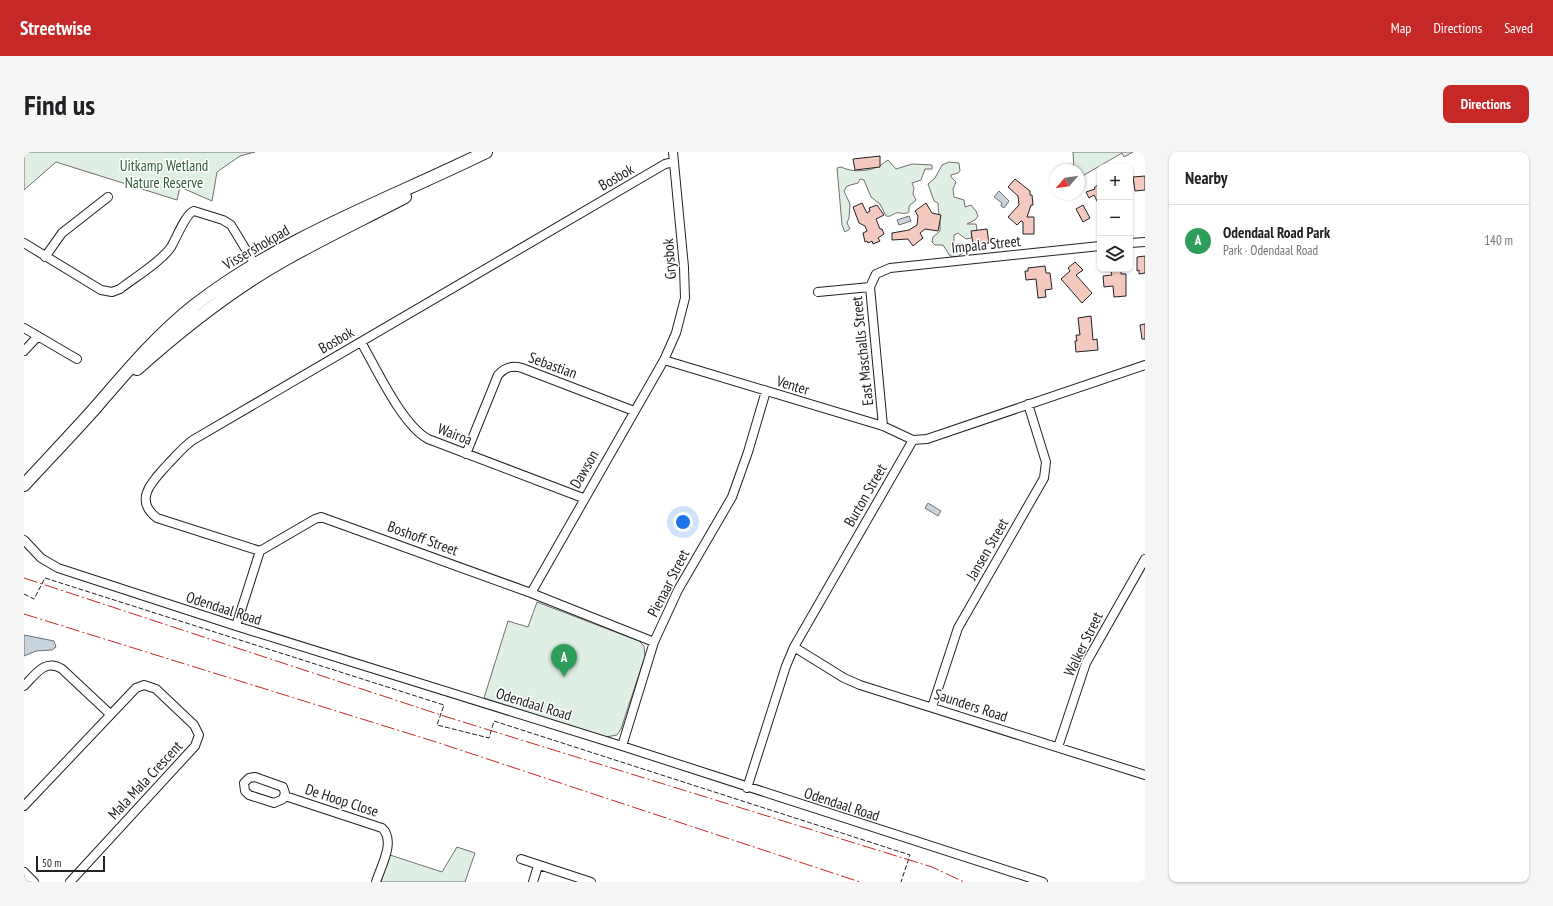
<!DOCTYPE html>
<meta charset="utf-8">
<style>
:root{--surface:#fff;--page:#f6f6f6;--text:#202124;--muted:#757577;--line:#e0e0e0;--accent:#c62828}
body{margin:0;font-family:"PT Sans Narrow",sans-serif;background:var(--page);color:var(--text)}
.controls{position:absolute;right:12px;top:12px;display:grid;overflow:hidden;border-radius:8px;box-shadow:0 1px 3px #0004}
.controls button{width:36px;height:36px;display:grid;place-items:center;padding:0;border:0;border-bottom:1px solid var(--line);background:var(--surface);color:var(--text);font:20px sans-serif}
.compass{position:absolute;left:1025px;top:12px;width:36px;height:36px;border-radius:50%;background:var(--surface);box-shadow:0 1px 3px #0004;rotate:241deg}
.scale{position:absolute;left:12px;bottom:10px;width:69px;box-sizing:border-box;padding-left:4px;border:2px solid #222;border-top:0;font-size:11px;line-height:14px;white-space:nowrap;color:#222;-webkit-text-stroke:3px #fff;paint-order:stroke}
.you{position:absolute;left:659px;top:370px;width:14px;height:14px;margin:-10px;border:3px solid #fff;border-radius:50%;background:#1a73e8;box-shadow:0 0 0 6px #1a73e833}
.badge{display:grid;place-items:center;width:26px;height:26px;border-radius:50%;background:var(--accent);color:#fff;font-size:13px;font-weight:700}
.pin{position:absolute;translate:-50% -33px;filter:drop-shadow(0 1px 2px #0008)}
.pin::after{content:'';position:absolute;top:21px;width:14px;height:12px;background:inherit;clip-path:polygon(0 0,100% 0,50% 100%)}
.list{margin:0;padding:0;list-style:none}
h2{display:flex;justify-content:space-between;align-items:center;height:52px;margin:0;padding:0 16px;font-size:17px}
h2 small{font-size:13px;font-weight:400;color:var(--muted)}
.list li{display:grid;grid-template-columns:26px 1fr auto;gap:12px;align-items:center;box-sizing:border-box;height:72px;padding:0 16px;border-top:1px solid var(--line)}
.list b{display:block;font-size:15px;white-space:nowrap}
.list p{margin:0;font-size:13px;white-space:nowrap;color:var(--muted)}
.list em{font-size:13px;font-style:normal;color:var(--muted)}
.icon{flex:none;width:22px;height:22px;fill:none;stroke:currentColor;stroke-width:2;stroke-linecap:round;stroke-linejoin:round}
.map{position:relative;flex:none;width:1121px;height:730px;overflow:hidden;border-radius:8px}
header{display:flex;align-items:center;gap:24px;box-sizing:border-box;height:56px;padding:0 20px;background:var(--accent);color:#fff}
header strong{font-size:19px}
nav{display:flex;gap:22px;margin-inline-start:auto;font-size:14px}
.intro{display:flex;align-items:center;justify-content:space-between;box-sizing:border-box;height:96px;padding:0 24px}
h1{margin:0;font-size:28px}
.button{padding:10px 18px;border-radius:8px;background:var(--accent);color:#fff;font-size:14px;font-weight:700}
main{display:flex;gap:24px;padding:0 24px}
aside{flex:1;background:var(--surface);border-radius:8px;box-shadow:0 1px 3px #0004}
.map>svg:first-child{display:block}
.green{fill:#e0efe3;stroke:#6f6f6f}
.water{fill:#c7d3dd;stroke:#6f6f6f}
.building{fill:#f3c9c0;stroke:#222}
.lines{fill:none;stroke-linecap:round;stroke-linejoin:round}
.street-casing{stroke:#222;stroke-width:10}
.secondary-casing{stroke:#222;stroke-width:14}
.street{stroke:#fff;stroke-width:8}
.secondary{stroke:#fff;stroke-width:12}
.fence{stroke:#222;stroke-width:1;stroke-dasharray:5 2;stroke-linecap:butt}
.power{stroke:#c62828;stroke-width:1;stroke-dasharray:14 3 2 3;stroke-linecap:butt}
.labels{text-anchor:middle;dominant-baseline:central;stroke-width:3;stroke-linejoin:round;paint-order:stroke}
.park-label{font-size:15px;fill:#2f5e38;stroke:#fff}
.street-label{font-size:15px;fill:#222;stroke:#fff}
</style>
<header>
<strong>Streetwise</strong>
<nav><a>Map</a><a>Directions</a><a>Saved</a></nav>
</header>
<div class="intro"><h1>Find us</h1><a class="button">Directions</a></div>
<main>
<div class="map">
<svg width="1121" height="730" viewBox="0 0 1121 730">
<rect width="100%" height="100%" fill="#fff"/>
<path class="green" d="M0,0H231L216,4L193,20L188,49L156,35L153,48L32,10L0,38Z
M1049,0H1109L1100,5L1098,1L1055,26V18H1050Z
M864,8L872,17L888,12L908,13V17H901L897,28L888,31L890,36L889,42L892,48L885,54V60C880,63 877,60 872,61C867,63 867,65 862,64L856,52L847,45L840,28L836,27L834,31L823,34L820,39L826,52L825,66L823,71L826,77L821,80L818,73L813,16L817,15C827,20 842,20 853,15C857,14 860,10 864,8Z
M925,10L935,11L936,19L934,21L927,23V25L932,30L929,37L930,45L940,48L941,55L947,53L952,59L954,64L951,68L943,72H952L953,77L947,86L942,87L934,81L930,83V93L937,91L941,94L939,101L933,105L926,104L919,93H911L908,90L909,85L916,79C917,69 914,62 914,51L910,49L904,32L911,26L918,13Z
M513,450L615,489L620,494L621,504L597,577L593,583L582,585L460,546L484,469L504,475Z
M433,695L451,701L441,730H357L366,703L418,720Z"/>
<path class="water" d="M975,39L985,49L980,56L977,54L978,51L970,45Z
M885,64L887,69L875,73L873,68Z
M904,351L917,359L914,364L901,356Z
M0,483L30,489L32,495L28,498L12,499L0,504Z"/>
<path class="building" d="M856,4V15L831,18L829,7Z
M1121,24V38L1111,39L1109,25Z
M991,27L1006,39V43H1008L1009,53H1007L1003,65H1010V82H999V70L997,69L993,73L984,65L995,53L994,44L984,35Z
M1076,31V55L1070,43L1065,46L1062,40L1071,37L1070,36Z
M838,51L843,61L846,59L845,56L853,53L860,63L852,67L856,77H858L860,82L854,86L856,89L849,92L848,89L844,91L843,89L841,90L839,81L843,79L841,74L835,71L829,55Z
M902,51L908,61L917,63L914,79L901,77L896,81L899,86L889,94L884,87L868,88V81L885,78L893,73L894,64L891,59Z
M1059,53L1066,66L1059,70L1052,57Z
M963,77L965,91L949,93L947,79Z
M1121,104V121L1115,122V118L1113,119V105Z
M1051,110L1059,118L1052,123L1068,141L1058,151L1037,127L1046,119L1044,116Z
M1021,114L1022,121H1026L1028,137L1021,138L1022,145L1014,146L1012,127L1002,128L1001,119H1004V116Z
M1086,117H1097V122H1102V144L1090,145L1089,134L1080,135L1079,124L1088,123Z
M1067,164L1069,188L1073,187L1074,198L1052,200L1051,189H1053L1052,183H1056L1054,166Z
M1121,172V187H1118L1116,173Z"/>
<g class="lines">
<defs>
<path id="street" d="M0,91L77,138L88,140L96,137C110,126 138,109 147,95C152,87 162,61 170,59L199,68L207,73L233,116
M1106,91L1121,90
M21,105L38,81L84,45
M794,140L846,135
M0,176L53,207
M337,190C352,216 378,273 404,287L559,346
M0,199L14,184
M640,208L859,274L889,288
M859,274L846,135L852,122L866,116L1076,94
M442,302L474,223C481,215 488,213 498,216L610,259
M0,388L17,406L34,416L212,474L598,594L1019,730
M236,399L133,366C108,347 130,328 144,312C152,304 159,295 169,288L641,12L650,10
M507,441L640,208L652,181L661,146L660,115L649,0
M212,474L236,399L291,367L297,365L507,441L630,490
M770,495L820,526L836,533L1121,623
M0,534C11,523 21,506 38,517L86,562
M908,555L934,476L1020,326L1022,310L1004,252
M598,594L630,490L654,438L708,345L724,300L742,239
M1034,595L1062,511L1121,407
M231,625L259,635L261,641L259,647L250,651L225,643L221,639L220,631L225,626Z
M723,636L762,514L770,495L889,288L903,287L1121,213
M261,644L358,676C372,689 357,714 352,730
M0,654L112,536L120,533L132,537L170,573L175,583L171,594L46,730
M497,707L567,730
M0,720L10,730
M509,730L514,714"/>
<path id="secondary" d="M113,217C159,176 208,137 262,107C301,85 341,66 381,45
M0,333C24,307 49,281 72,255C103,219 133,183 171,153C259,85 364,48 462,0"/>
</defs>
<use href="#street" class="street-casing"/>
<use href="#secondary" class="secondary-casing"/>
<use href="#street" class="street"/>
<use href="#secondary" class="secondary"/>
<path class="fence" d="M0,442L10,447L21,426L420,553L413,573L465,586L470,569L886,703L877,730"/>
<path class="power" d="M0,426L423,565L908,715L940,730
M0,462L412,590L836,730"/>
</g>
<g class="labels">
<g class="park-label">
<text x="140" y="13">Uitkamp Wetland<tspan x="140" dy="17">Nature Reserve</tspan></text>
</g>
<g class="street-label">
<text transform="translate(592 25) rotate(-30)">Bosbok</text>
<text transform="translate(962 92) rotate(-6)">Impala Street</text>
<text transform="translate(232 95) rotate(-30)">Vissershokpad</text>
<text transform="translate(645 107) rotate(-94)">Grysbok</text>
<text transform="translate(312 188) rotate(-30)">Bosbok</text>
<text transform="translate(838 199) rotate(-96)">East Maschalls Street</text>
<text transform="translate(529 213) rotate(20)">Sebastian</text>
<text transform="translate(769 233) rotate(17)">Venter</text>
<text transform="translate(431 282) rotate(21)">Wairoa</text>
<text transform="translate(560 317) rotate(-60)">Dawson</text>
<text transform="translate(841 343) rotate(-60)">Burton Street</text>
<text transform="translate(399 386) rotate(20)">Boshoff Street</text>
<text transform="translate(963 397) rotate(-60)">Jansen Street</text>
<text transform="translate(644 431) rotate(-63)">Pienaar Street</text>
<text transform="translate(200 456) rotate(18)">Odendaal Road</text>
<text transform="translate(1059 492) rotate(-64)">Walker Street</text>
<text transform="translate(510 552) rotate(17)">Odendaal Road</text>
<text transform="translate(947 553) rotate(18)">Saunders Road</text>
<text transform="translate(121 628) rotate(-47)">Mala Mala Crescent</text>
<text transform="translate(318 648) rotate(18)">De Hoop Close</text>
<text transform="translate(818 652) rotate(18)">Odendaal Road</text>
</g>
</g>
</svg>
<div class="controls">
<button>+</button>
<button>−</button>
<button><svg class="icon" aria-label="layers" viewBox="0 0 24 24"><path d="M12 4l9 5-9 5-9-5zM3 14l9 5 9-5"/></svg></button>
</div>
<svg class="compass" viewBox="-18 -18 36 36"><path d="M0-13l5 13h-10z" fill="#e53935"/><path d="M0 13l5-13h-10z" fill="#757577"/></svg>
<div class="scale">50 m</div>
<div class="you"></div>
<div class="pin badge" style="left:540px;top:525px;background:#2e9e5b">A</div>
</div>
<aside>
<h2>Nearby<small></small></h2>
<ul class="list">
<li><span class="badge" style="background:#2e9e5b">A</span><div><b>Odendaal Road Park</b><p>Park · Odendaal Road</p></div><em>140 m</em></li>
</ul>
</aside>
</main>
